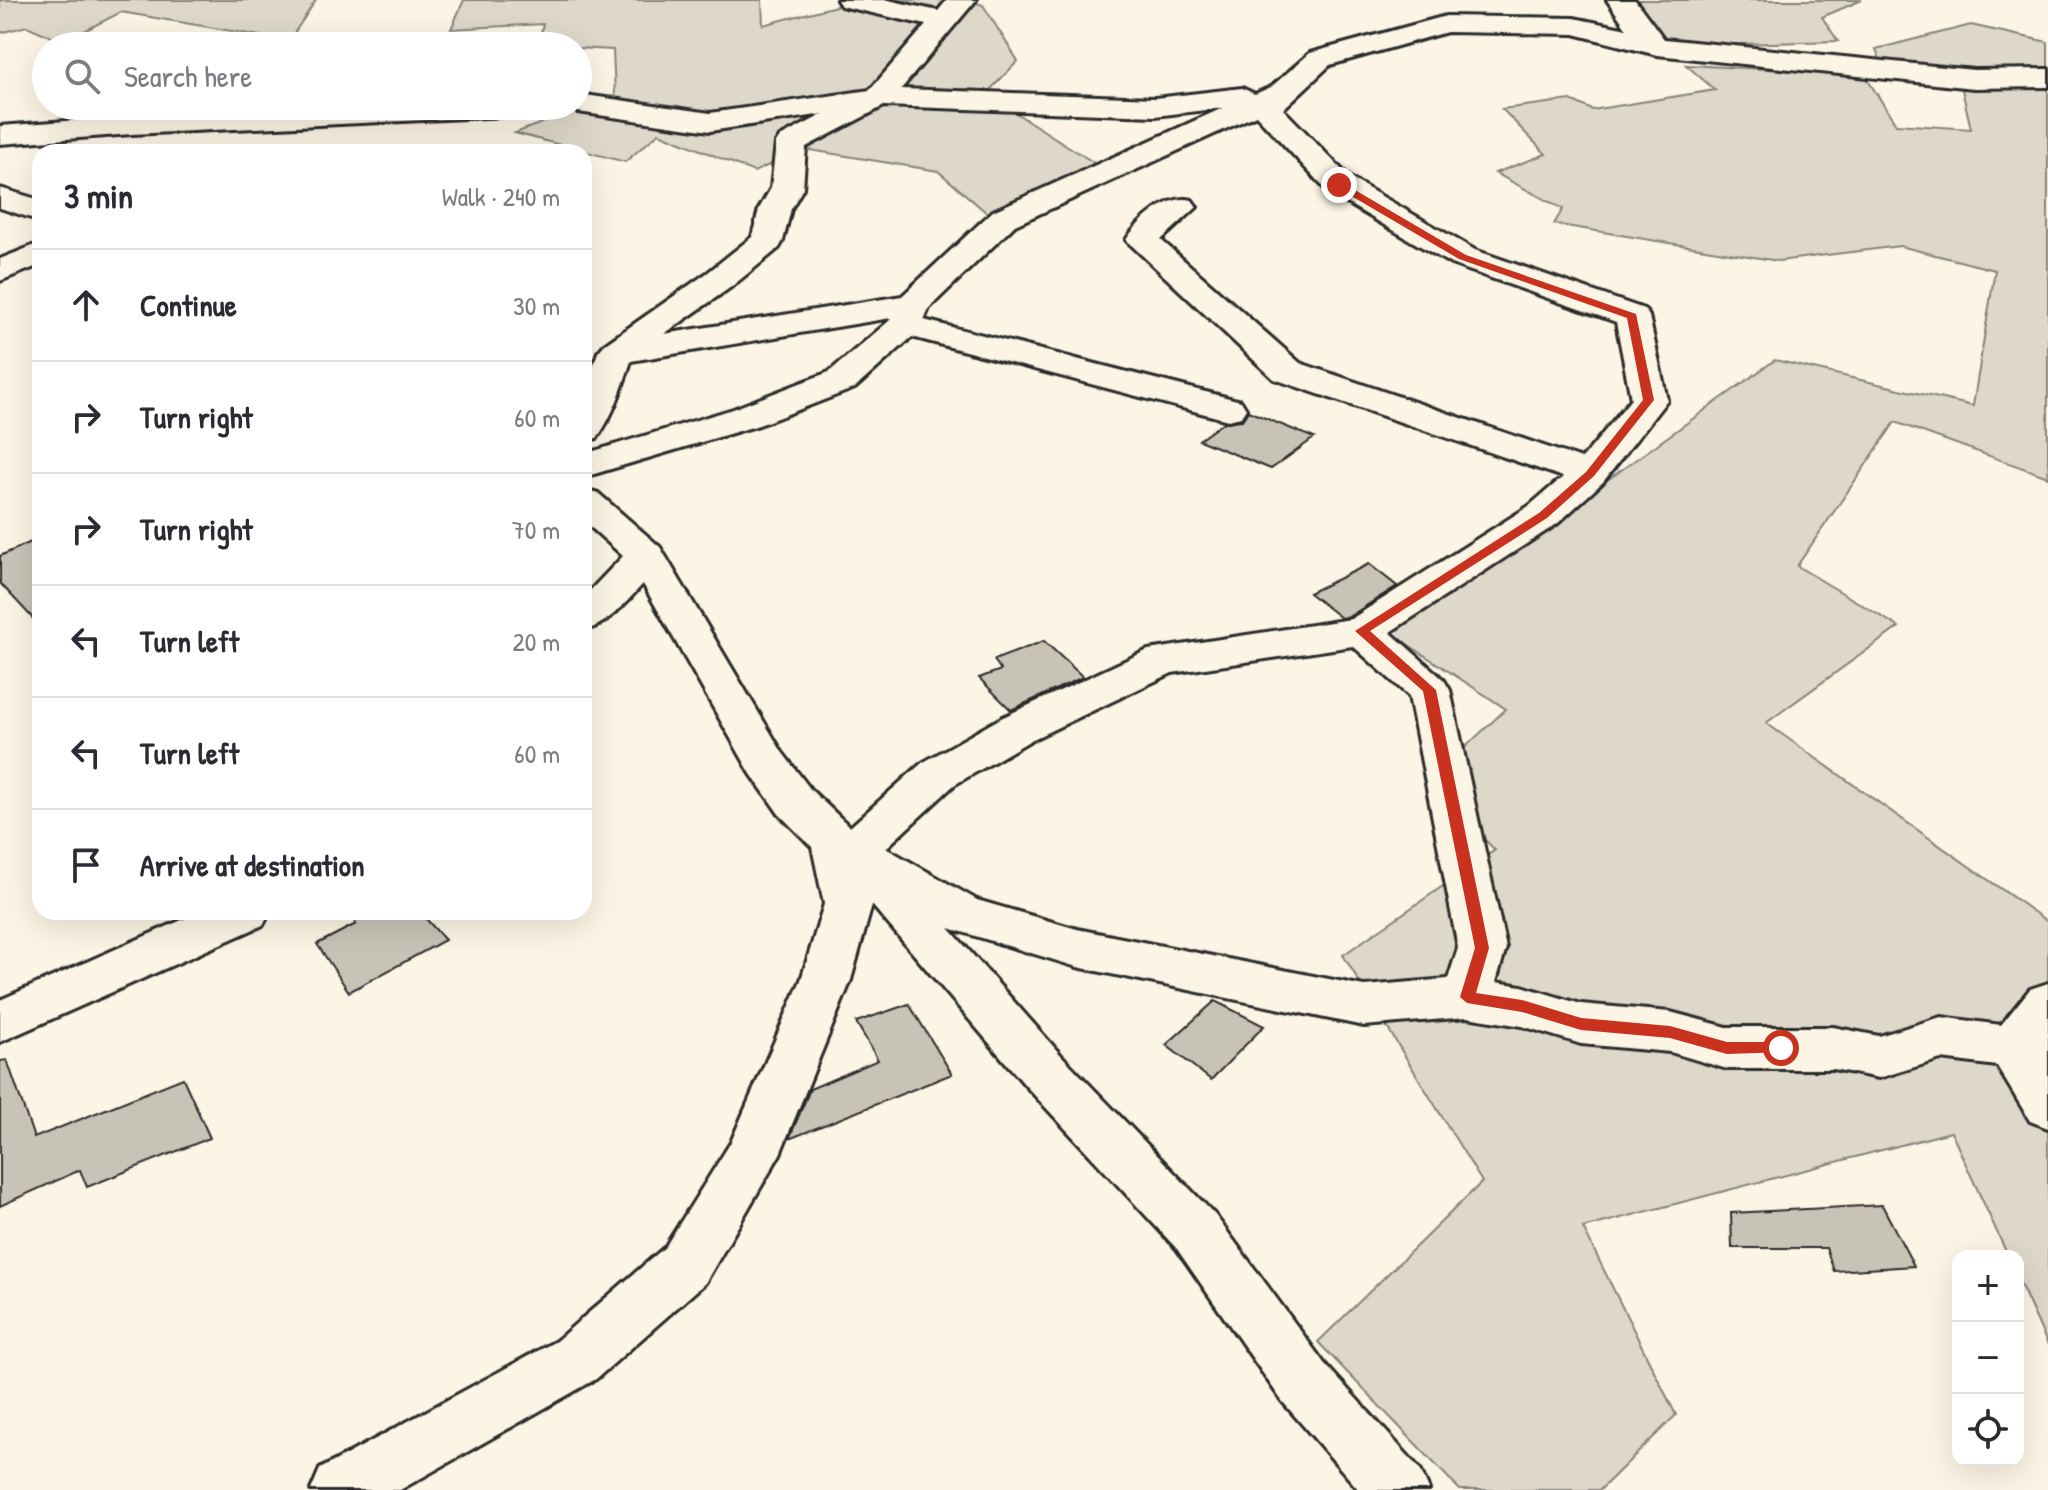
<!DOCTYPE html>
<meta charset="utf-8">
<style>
:root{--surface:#fff;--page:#f2f2f3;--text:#2b2b33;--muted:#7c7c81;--line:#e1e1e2}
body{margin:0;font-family:"Patrick Hand",sans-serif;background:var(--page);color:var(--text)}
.controls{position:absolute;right:24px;bottom:24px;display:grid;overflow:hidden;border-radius:16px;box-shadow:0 8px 32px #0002}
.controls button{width:72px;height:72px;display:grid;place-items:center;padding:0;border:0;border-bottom:2px solid var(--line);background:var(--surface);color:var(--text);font:40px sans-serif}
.stop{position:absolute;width:24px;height:24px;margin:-18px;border:6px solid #c8321e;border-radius:50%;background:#fff}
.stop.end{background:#c8321e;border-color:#fff;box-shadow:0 2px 8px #0008}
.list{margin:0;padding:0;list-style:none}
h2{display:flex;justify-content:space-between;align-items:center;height:104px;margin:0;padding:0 32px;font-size:34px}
h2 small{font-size:26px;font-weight:400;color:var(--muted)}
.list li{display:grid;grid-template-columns:52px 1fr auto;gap:24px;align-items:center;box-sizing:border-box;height:112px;padding:0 32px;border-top:2px solid var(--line)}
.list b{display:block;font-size:30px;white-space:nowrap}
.list em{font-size:26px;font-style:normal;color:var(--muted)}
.icon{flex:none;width:44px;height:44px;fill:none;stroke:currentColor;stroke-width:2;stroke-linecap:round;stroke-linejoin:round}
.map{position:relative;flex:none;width:2048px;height:1490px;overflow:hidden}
.search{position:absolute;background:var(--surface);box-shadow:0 8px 32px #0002;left:32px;top:32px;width:560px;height:88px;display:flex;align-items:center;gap:20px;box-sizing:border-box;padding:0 28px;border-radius:44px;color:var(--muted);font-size:30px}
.panel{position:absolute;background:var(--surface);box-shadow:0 8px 32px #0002;left:32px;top:144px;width:560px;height:776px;border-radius:24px}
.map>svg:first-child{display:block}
.green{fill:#ded8ca;stroke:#84827a;stroke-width:2}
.building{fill:#c8c3b7;stroke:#2b2b2b;stroke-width:2}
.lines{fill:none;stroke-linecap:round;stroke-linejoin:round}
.minor-casing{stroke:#2b2b2b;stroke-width:6}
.minor{fill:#fcf5e5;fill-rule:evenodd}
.route{fill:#c8321e}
</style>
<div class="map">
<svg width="2048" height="1490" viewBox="0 0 2048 1490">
<rect width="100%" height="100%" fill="#fcf5e5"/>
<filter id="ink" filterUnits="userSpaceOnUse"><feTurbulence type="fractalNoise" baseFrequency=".0125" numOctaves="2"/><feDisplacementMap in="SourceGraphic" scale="16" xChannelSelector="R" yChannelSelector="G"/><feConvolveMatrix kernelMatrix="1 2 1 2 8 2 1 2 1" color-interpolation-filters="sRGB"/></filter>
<g filter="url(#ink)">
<path class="green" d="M0,0H316L289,41L121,12L63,42L27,26L0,33Z
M464,0H762L763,25L859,0H968L983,5L1018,61L986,94L1107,171L994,219L938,171L804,149L754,172L659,133L625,162L515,133L615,95L613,50L538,46L543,24L451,29Z
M1612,0H1862L1822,17L1838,41L1671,46Z
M1971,25L2048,42V477L1895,422L1797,566L1899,627L1766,723L2048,922V1345L2018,1279V1256H2008L1951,1132L1583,1228L1676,1415L1600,1490H1460L1318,1342L1482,1182L1343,955L1495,850L1428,782L1506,709L1392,634L1775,360L1973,406L1995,270L1900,246L1778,261L1554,224L1563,209L1495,173L1546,154L1502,109L1571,100L1592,110L1715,90L1686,65L1864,74L1896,124L1971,129L1961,85L1887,79L1876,49Z"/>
<path class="building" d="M1248,411L1314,438L1271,469L1199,440L1224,422L1242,420Z
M40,538V626L0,583V556Z
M1369,564L1397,586L1350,616L1341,618L1309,593Z
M1044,641L1083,677L1011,710L979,678L1001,670L994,660Z
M348,912H420L445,940L349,992L317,944L356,924Z
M1215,1001L1264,1026L1211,1080L1166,1045Z
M909,1004L952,1074L789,1139L810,1089L878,1060L856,1022Z
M7,1060L34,1138L183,1078L210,1138L87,1187L80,1170L0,1206V1061Z
M1882,1205L1914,1266L1834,1271L1826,1248H1732L1731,1213Z"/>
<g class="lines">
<defs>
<path id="minor" d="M837,0H888L938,11L947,0H976L901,89L1155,98L1242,88L1255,94L1271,87L1310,53L1446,16L1574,18L1627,29L1607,0H1635L1664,39L1974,70L2048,69V87L1974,88L1657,55L1574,34L1447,32L1330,65L1283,109L1350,178L1475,250L1644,309L1649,316L1667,400L1603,482L1557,524L1390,632L1444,680L1450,690L1506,948L1496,982L1522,986L1581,1004L1670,1012L1727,1027H1833L1879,1036L1941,1017L2001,1025L2030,989L2048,983V1128L2030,1121L1997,1066L1941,1059L1879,1078L1833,1069H1727L1670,1052L1581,1044L1522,1026L1467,1017L1364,1026L1077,967L949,928L1061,1055L1215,1215L1324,1363L1420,1469L1429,1490H1359L1282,1401L1177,1249L1025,1085L872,905L851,980L780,1154L705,1283L596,1379L400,1490H311L320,1469L556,1341L665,1247L731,1142L801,980L824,904L812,847L779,814L751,774L643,584C625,603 610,623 584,631V597L623,556L584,521V489L598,493L660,547L782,752L811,790L850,827L922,763L1001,718L1148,650L1351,619L1529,506L1563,477L1274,379L1126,240C1139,220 1168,194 1192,200L1197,207L1161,240L1300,363L1582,459L1631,399L1616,322L1451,264L1328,192L1256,115L1015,225L929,308L924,320L1241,401L1246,409L1241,417L1228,420L912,337L855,388L759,425L584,477V454L733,409L829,372L889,321L891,318L631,361C622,388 614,414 597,438L584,441V393L598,352L604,345L707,273L752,237L759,209L771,188L776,143L780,137L824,114L710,131L578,112L565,106H578V94L710,113L870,90L926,25L841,6ZM884,106L1155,116L1223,108L993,211L902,296L664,334L731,287L779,248L783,241L791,209L803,188L806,147ZM1353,646L1409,696L1458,948L1448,979L1364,986L1077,929L977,900L886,848L954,785L1031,740L1172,673Z
M349,106H543L538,112L528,115L132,134L0,144V126L132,116Z
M0,188L40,200V221L0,208Z
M40,243V265L0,281V259Z
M200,912H270L263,925L0,1042V1000Z"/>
</defs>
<use href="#minor" class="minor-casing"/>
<use href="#minor" class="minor"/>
</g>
</g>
<path class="route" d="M1336,183H1343L1466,255L1636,314L1654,400L1594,476L1547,518L1370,631L1436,690L1489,948L1476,993L1522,1000L1581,1018L1670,1026L1727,1042H1781L1786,1044V1052L1727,1054L1670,1038L1581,1030L1522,1012L1467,1003L1460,997L1475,948L1423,691L1355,631L1539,513L1586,472L1643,400L1627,318L1459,259L1336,187Z"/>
</svg>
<div class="controls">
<button>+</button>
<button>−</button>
<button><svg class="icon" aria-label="locate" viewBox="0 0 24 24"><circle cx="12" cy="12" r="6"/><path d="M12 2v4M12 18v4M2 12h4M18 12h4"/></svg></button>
</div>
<div class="stop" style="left:1781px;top:1048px"></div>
<div class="stop end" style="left:1339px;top:185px"></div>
<div class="search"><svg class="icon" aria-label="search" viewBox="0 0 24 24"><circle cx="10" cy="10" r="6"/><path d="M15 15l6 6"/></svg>Search here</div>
<section class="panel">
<h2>3 min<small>Walk · 240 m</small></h2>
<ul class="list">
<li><svg class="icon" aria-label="ahead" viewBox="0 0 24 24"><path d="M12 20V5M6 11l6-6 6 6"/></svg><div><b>Continue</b></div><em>30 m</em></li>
<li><svg class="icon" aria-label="right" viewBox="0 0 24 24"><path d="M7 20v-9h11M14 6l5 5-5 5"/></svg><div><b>Turn right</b></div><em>60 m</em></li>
<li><svg class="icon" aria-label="right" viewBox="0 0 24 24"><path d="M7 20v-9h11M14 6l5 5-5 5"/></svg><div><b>Turn right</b></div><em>70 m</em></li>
<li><svg class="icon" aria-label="left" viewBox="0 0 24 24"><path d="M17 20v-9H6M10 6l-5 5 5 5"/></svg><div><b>Turn left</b></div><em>20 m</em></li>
<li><svg class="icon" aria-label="left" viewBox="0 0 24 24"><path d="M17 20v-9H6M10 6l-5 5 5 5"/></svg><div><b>Turn left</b></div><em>60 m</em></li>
<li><svg class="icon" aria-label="arrive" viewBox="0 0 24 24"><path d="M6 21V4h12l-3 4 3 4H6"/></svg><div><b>Arrive at destination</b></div></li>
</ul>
</section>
</div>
